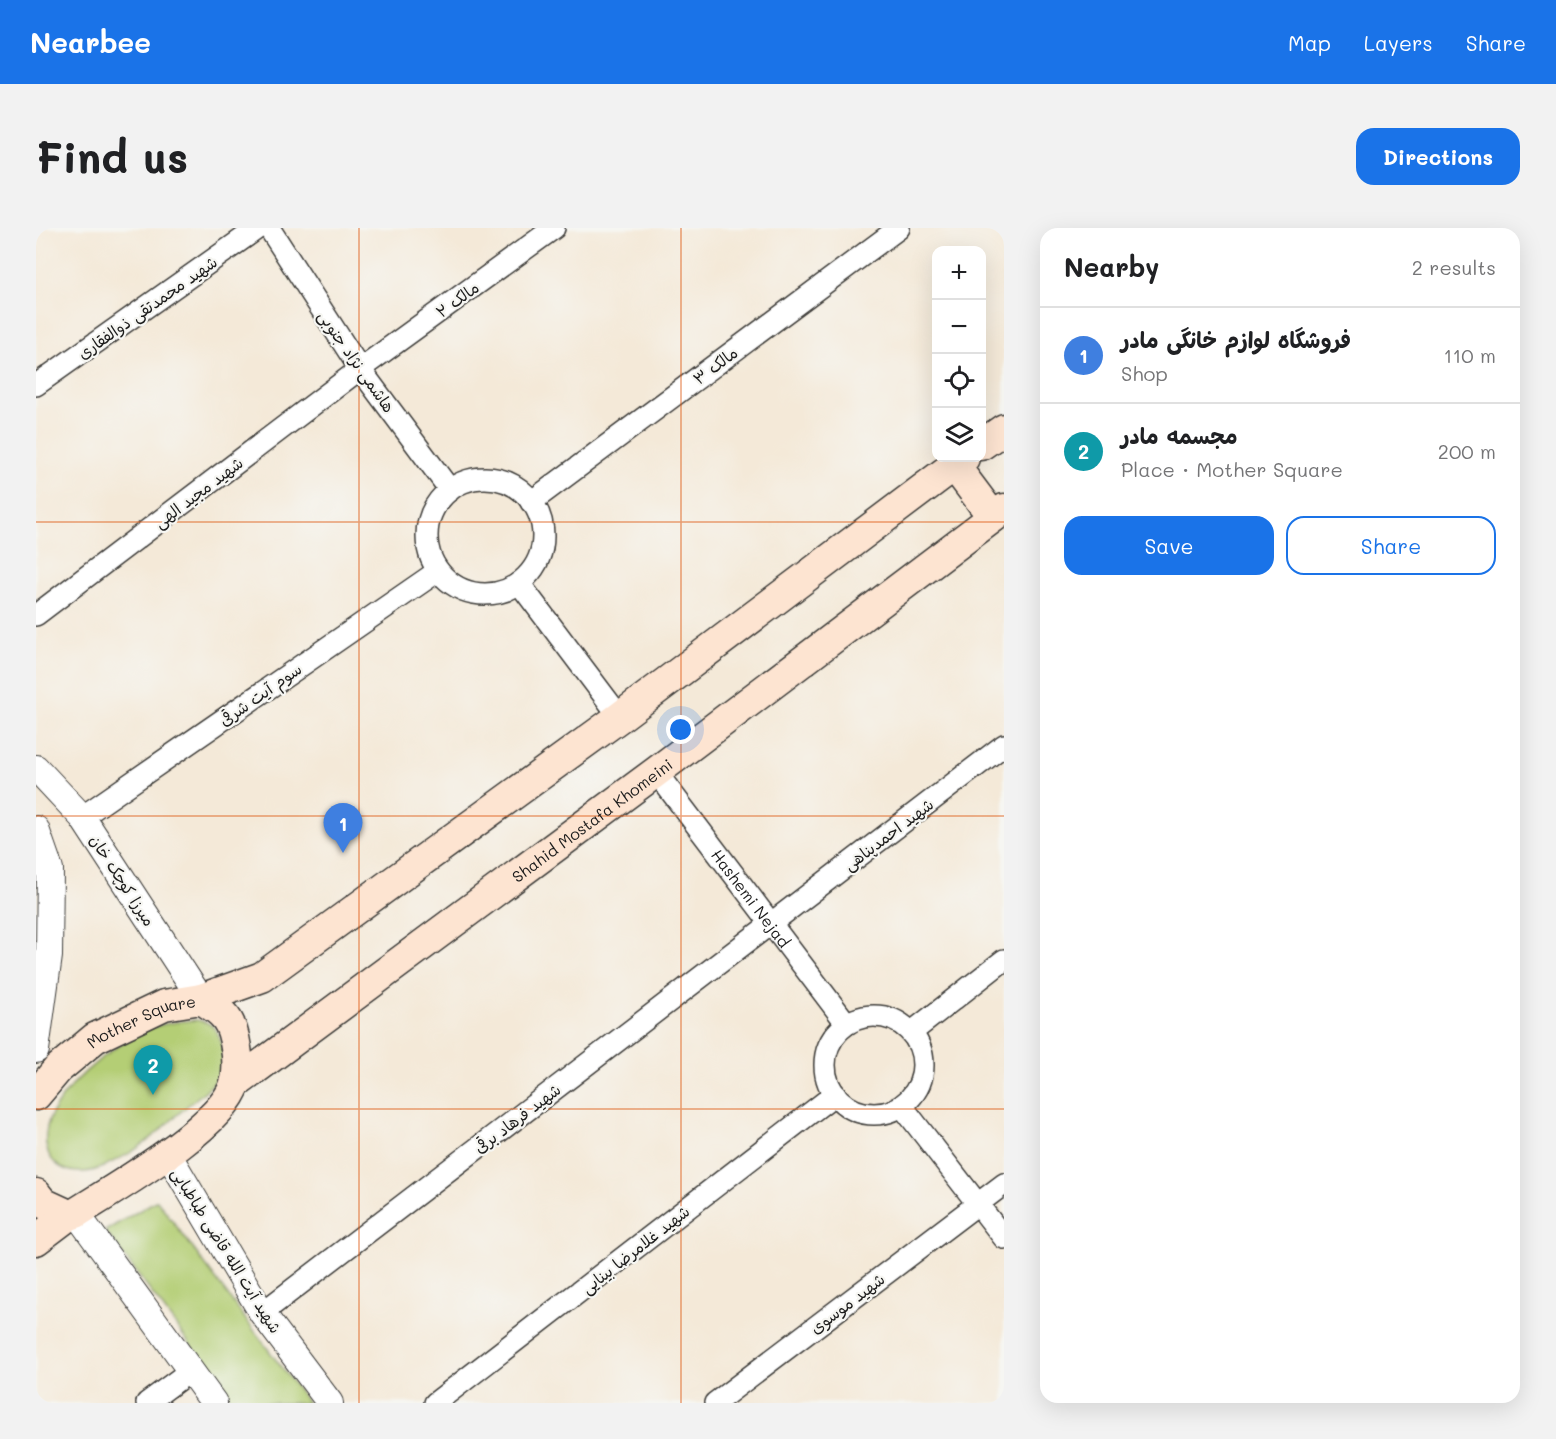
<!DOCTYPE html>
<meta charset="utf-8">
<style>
:root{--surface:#fff;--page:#f2f2f2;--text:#202124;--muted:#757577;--line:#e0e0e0;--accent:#1a73e8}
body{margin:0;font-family:Mali,"Playpen Sans Arabic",sans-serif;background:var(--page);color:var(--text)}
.controls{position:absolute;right:18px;top:18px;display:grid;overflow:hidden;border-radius:12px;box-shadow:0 6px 24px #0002}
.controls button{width:54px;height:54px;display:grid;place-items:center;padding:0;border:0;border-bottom:2px solid var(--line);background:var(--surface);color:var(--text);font:30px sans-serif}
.you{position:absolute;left:645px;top:502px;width:21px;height:21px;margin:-15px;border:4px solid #fff;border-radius:50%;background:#1a73e8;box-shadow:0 0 0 9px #1a73e833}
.badge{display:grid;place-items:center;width:39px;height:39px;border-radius:50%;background:var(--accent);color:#fff;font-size:20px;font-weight:700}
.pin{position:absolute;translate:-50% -50px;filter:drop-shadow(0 2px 3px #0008)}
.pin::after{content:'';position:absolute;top:32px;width:21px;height:18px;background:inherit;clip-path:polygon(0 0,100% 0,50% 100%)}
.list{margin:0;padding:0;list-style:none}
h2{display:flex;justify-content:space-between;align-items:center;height:78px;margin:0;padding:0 24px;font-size:26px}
h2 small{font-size:20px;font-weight:400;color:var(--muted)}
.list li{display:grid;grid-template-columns:39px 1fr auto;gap:18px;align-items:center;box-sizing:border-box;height:96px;padding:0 24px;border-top:2px solid var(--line)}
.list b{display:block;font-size:22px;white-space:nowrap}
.list p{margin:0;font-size:20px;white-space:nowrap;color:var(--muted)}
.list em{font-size:20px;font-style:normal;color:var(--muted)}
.actions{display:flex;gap:12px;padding:18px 24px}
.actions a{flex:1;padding:14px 0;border:2px solid var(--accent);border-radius:18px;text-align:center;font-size:21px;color:var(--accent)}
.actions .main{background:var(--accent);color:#fff}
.icon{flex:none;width:33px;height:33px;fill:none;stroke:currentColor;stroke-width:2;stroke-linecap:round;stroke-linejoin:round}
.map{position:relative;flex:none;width:968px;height:1175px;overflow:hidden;border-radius:18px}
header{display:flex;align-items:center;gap:36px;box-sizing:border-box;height:84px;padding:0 30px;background:var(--accent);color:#fff}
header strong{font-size:28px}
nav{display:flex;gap:33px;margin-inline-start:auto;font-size:21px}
.intro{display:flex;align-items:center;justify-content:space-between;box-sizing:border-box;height:144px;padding:0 36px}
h1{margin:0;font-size:42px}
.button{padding:15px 27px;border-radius:18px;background:var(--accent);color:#fff;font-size:21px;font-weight:700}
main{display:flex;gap:36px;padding:0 36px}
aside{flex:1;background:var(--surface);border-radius:18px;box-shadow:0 6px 24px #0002}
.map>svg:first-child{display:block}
.green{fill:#b4ce74;stroke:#687548;stroke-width:1.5}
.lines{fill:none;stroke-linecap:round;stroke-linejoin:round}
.minor-casing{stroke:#3c3b38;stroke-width:24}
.tertiary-casing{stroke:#3c3b38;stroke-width:28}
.secondary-casing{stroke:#3c3b38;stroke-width:33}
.minor{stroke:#fff;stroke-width:21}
.tertiary{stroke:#fff;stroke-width:26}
.secondary{stroke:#fde4d1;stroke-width:30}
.grid{fill:none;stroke:#de560d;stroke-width:1.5;stroke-opacity:0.55}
.labels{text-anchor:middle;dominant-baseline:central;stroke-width:4.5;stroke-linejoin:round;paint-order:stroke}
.street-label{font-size:16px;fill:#1c1c1c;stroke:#f6f6f2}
</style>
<header>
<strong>Nearbee</strong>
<nav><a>Map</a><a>Layers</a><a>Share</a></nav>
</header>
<div class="intro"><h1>Find us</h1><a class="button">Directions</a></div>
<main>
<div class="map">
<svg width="968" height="1175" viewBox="0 0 968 1175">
<rect width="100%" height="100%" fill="#f6f6f2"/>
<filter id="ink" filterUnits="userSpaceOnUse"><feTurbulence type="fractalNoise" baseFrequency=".0167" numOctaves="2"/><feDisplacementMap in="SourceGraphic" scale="12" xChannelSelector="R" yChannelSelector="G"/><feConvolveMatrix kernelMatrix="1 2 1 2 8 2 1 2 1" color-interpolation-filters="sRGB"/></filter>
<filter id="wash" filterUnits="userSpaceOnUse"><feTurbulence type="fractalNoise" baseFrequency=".008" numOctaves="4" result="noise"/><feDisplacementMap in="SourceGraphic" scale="24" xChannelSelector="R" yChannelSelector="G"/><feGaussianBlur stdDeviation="1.35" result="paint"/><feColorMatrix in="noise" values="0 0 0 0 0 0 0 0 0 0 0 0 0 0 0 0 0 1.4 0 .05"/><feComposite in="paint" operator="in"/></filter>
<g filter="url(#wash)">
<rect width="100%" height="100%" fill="#f4e9d8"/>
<path class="green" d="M161,792C177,795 180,799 185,814C189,826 191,837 183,849C175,860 160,870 150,879C133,894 116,912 97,923C88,929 78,933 69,938C41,952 6,942 10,905C14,866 78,815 112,801C127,795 145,793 161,792Z
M121,972L272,1175H198L69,1003Z"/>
</g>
<g filter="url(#ink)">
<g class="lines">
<defs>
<g id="minor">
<path d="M233,0L324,141L414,262"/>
<path d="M0,157L222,0"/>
<circle cx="449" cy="308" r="58"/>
<path d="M495,274L863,0"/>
<path d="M483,355L584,489"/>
<path d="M0,387L324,141L518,0"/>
<path id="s1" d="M620,544L811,796"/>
<path d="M46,589L402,343"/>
<circle cx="838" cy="837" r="49"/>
<path d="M876,804L968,732"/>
<path d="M866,878L968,1010"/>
<path d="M226,1085L968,517"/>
<path d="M111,1175L154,1143"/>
<path d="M399,1175L799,866"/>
<path d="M679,1175L968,956"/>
</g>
<path id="tertiary" d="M0,540L46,589L165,771
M0,601L14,641L13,728L0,822
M132,926L226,1085L294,1175
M40,985L178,1175"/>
<g id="secondary">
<path d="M945,217L968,201"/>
<path d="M918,237L957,289"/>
<path d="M165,771L226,749L584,489L928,230"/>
<path id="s2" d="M199,856L620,544L968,281"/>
<path id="s3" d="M0,867L22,841L59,810L128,777L165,771C189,785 196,792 200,820C202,830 202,847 199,856C186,899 79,960 40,985L33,987L7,975L0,966"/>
<path d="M0,1012L33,987"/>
</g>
</defs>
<use href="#minor" class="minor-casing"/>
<use href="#tertiary" class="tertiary-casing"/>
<use href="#secondary" class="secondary-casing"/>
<use href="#minor" class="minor"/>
<use href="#tertiary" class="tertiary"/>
<use href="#secondary" class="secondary"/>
</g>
</g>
<path class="grid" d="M323,0V1175M645,0V1175M0,294H968M0,588H968M0,881H968"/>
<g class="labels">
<g class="street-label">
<text transform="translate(421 71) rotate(-36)">مالک ۲</text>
<text transform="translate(111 79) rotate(-35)">شهید محمدتقی ذوالفقاری</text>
<text transform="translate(321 133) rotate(55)">هاشمی نژاد جنوبی</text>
<text transform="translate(679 137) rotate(-37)">مالک ۳</text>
<text transform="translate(162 264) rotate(-37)">شهید مجید الهی</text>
<text transform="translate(224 466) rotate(-35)">سوم آیت شرقی</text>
<text stroke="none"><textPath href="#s2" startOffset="444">Shahid Mostafa Khomeini</textPath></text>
<text transform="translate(852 606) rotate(-37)">شهید احمدپناهی</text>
<text transform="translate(87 652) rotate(57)">میرزا کوچک خان</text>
<text stroke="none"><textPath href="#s1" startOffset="158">Hashemi Nejad</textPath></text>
<text stroke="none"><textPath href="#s3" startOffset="132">Mother Square</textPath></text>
<text transform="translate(481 890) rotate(-37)">شهید فرهاد برقی</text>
<text transform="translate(599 1021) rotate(-38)">شهید غلامرضا بینایی</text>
<text transform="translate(191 1022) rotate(58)">شهید آیت الله قاضی طباطبایی</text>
<text transform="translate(811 1075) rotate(-37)">شهید موسوی</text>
</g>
</g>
</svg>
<div class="controls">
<button>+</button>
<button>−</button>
<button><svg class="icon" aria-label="locate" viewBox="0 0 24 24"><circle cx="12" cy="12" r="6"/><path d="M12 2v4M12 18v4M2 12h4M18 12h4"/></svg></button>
<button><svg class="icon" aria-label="layers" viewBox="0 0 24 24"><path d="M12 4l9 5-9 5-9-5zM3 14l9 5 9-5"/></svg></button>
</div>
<div class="you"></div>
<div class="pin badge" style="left:307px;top:625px;background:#3f7fe0">1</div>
<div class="pin badge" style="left:117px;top:867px;background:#0f9aa8">2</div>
</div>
<aside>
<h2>Nearby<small>2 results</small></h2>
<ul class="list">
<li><span class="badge" style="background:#3f7fe0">1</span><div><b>فروشگاه لوازم خانگی مادر</b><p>Shop</p></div><em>110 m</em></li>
<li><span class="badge" style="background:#0f9aa8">2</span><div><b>مجسمه مادر</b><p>Place · Mother Square</p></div><em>200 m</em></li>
</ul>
<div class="actions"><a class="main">Save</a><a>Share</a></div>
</aside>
</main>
